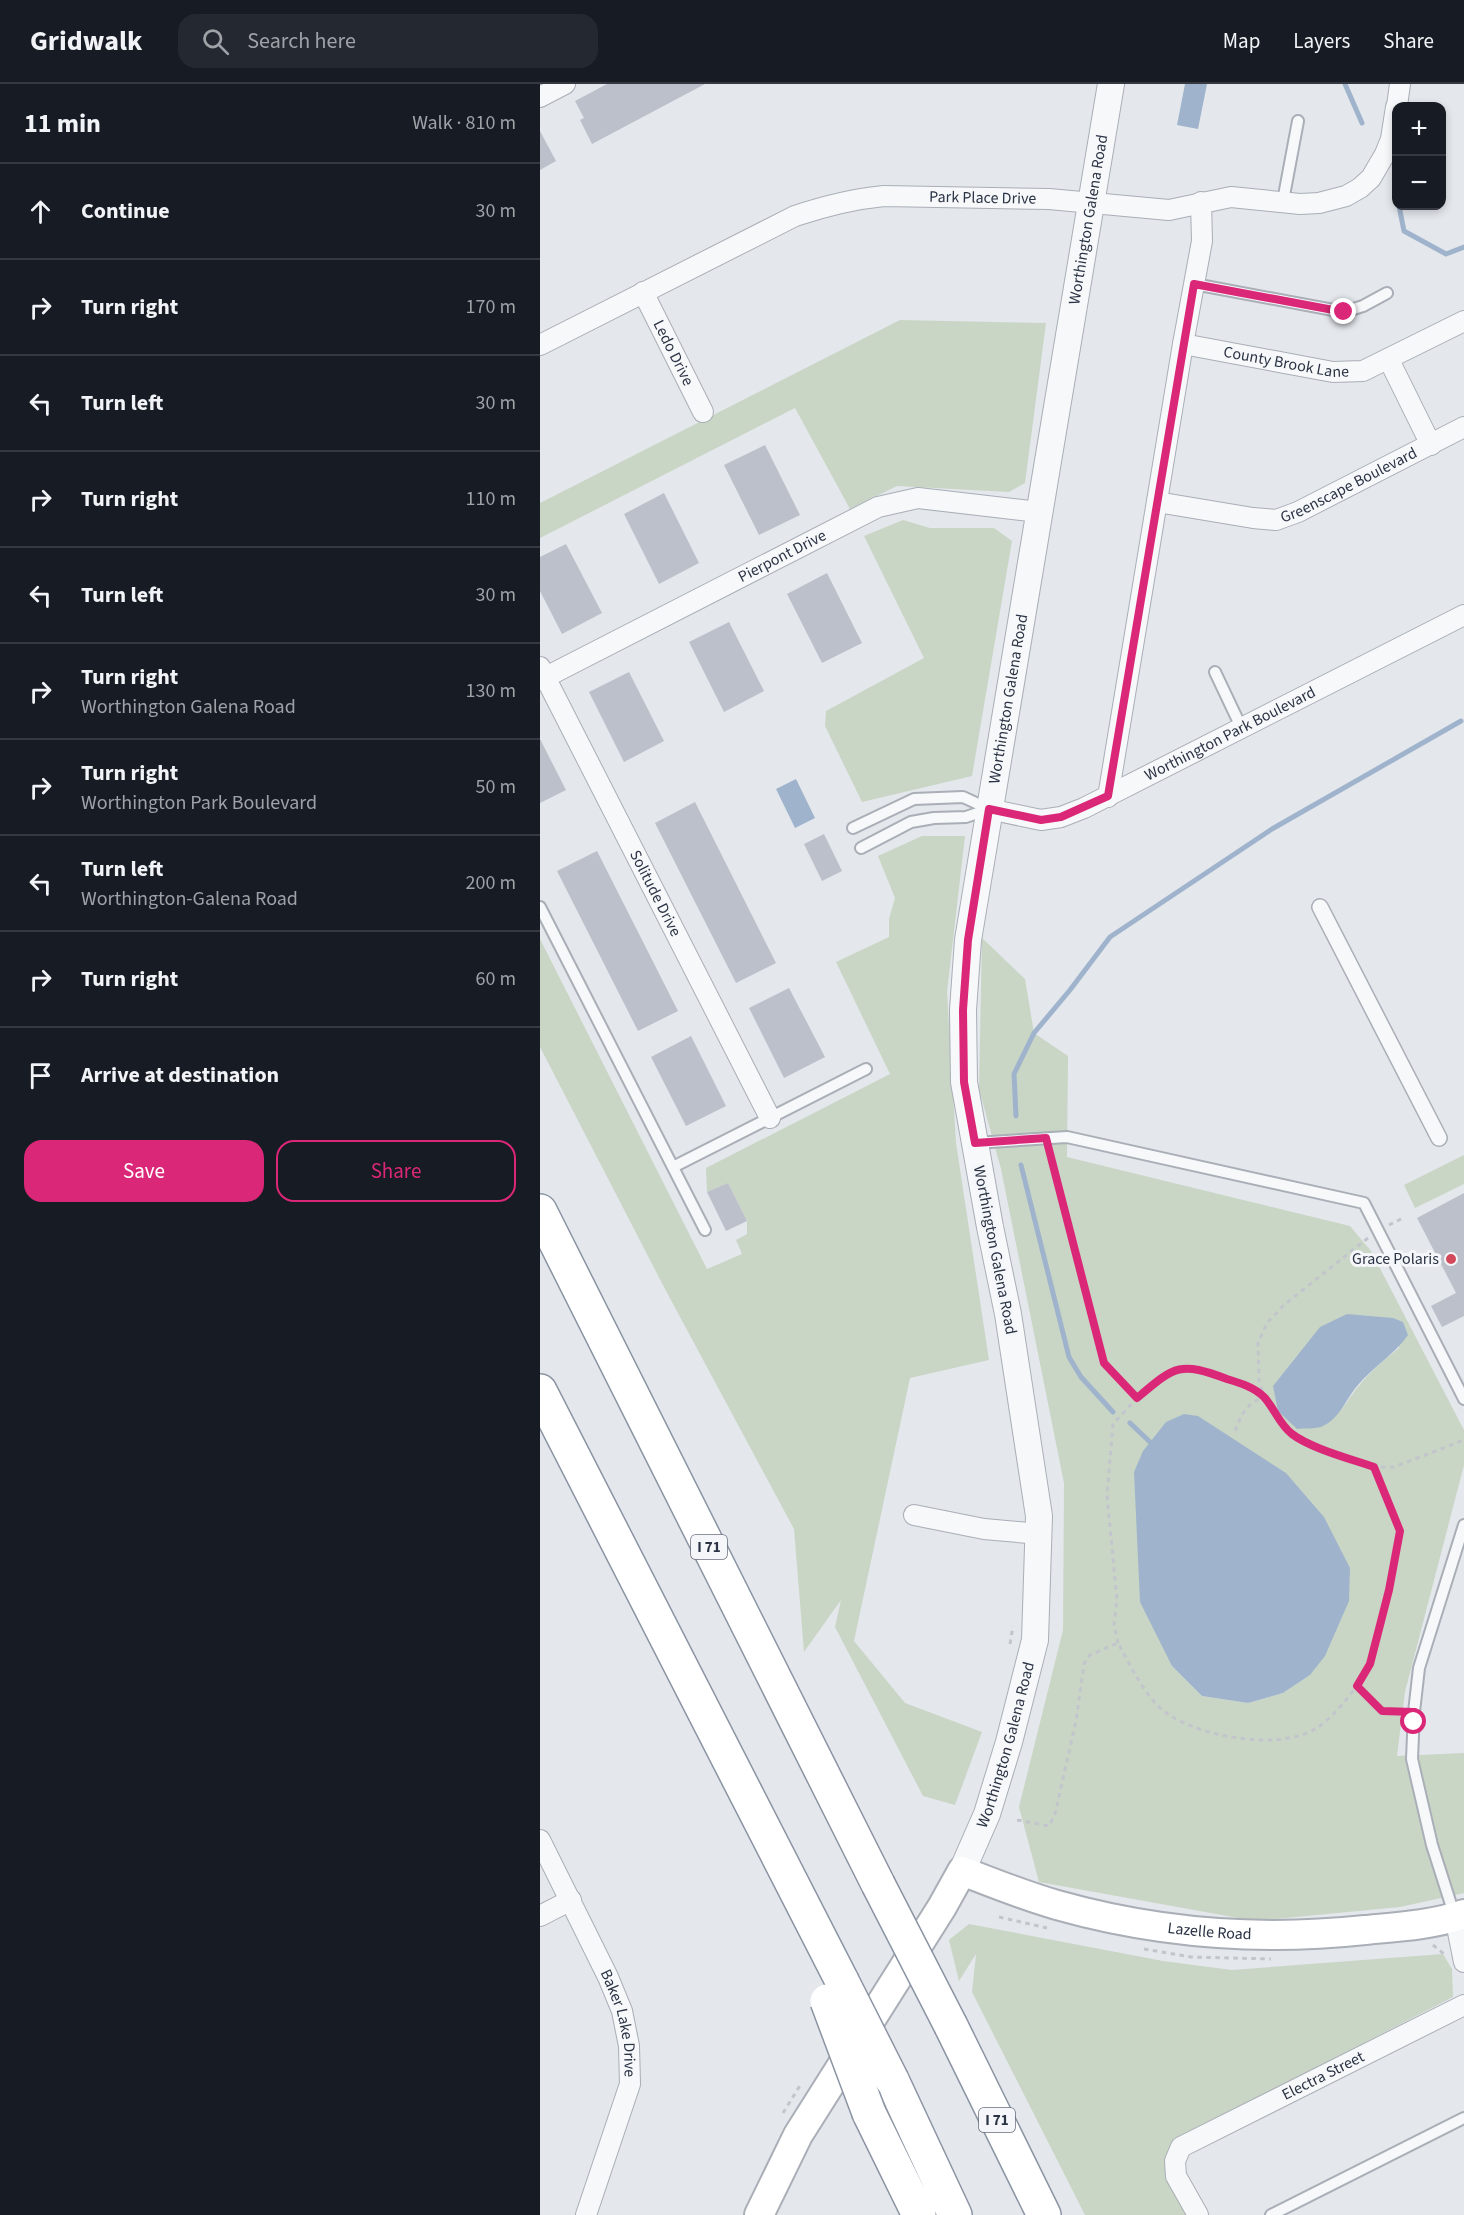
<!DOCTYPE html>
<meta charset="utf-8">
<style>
:root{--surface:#171b24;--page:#242831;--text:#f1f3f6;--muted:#9ea1a6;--line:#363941;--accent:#db2777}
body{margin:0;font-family:"Source Sans 3",sans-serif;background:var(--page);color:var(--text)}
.controls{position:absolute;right:18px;top:18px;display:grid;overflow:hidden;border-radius:12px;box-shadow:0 3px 9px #0003}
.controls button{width:54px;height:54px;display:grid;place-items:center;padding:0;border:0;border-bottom:2px solid var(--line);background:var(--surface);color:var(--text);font:30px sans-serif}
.stop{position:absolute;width:18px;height:18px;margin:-14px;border:4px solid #db2777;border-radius:50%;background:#fff}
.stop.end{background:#db2777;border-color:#fff;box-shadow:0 2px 6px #0008}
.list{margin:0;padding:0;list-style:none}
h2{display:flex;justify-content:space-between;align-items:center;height:78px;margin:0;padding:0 24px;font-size:26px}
h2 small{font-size:20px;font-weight:400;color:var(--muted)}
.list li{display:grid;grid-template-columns:39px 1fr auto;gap:18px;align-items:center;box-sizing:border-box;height:96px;padding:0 24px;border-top:2px solid var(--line)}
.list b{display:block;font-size:22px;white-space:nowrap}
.list p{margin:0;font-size:20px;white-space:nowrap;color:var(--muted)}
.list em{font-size:20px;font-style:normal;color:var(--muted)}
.actions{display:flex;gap:12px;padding:18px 24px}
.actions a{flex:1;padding:14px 0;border:2px solid var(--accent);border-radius:18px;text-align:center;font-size:21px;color:var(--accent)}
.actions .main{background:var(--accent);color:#fff}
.icon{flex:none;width:33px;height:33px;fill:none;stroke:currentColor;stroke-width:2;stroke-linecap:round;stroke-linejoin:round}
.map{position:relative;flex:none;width:924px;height:2131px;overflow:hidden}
header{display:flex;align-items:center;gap:36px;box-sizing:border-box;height:84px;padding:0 30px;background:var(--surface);border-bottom:2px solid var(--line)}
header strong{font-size:28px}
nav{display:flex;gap:33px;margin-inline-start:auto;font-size:21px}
.search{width:420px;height:54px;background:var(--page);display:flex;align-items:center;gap:15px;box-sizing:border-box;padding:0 21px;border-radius:18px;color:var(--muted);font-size:22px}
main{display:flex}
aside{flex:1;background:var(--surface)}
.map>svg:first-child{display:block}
.green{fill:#c9d6c5;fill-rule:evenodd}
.water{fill:#9fb4cc}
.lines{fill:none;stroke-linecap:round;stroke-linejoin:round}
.stream{stroke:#9fb4cc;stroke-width:5}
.building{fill:#bbc0ca}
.service-casing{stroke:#a9aeb7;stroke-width:14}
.pedestrian-casing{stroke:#a9aeb7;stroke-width:18}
.minor-casing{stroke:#a9aeb7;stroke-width:22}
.tertiary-casing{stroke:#a9aeb7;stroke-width:28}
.secondary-casing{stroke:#a9aeb7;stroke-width:32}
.motorway-casing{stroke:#8b94a3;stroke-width:36}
.path{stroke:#c2c5cb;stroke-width:3;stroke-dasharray:4.5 4.5;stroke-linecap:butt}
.service{stroke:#f7f8fa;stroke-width:10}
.pedestrian{stroke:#f7f8fa;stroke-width:15}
.minor{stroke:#f7f8fa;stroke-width:20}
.tertiary{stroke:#f7f8fa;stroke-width:26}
.secondary{stroke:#fff;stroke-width:28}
.motorway{stroke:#fff;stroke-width:33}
.motorway-bridge-casing{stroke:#8b94a3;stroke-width:36;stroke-linecap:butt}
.motorway-bridge{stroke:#fff;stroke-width:33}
.route{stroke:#db2777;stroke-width:8}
.poi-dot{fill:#d1495b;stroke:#f4f6f9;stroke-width:2}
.labels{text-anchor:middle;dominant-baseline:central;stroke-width:6;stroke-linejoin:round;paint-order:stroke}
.shield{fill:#f4f6f9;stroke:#676e7b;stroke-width:1.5}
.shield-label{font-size:15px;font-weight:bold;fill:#2b3445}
.street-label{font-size:16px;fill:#2b3445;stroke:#f4f6f9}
.poi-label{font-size:16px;fill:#2b3445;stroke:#f4f6f9;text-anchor:end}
</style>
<header>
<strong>Gridwalk</strong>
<div class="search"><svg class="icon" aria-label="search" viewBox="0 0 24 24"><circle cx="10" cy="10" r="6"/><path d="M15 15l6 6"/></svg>Search here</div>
<nav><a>Map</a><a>Layers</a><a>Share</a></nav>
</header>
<main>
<aside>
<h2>11 min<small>Walk · 810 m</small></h2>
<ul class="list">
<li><svg class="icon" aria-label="ahead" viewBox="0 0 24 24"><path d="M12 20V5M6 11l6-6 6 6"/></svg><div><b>Continue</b></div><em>30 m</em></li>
<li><svg class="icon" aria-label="right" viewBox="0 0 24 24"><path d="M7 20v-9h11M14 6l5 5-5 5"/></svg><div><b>Turn right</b></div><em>170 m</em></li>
<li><svg class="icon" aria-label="left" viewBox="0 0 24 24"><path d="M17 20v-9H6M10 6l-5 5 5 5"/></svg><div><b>Turn left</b></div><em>30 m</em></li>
<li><svg class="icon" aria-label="right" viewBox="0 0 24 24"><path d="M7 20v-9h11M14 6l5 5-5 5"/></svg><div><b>Turn right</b></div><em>110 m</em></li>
<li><svg class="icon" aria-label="left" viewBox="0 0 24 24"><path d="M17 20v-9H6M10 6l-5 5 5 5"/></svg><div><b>Turn left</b></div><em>30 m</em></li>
<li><svg class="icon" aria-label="right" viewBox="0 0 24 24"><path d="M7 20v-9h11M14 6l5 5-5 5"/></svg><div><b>Turn right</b><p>Worthington Galena Road</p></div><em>130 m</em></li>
<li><svg class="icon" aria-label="right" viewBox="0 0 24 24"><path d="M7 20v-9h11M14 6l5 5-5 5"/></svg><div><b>Turn right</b><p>Worthington Park Boulevard</p></div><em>50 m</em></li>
<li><svg class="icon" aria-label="left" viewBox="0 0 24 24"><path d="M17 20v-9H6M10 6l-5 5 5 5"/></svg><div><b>Turn left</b><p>Worthington-Galena Road</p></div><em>200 m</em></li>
<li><svg class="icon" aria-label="right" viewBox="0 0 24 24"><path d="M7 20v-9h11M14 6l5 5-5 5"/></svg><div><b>Turn right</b></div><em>60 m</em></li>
<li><svg class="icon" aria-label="arrive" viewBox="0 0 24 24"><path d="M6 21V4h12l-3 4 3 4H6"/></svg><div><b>Arrive at destination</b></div></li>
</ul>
<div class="actions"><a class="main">Save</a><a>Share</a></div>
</aside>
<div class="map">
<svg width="924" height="2131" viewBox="0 0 924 2131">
<rect width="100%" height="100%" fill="#e4e7ec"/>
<path class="green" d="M360,236L506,239L485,399L469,408L357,402L310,425L255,324L0,454V419Z
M363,436L390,444H454L472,457L432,692L322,718L285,642L286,627L384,574L324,452Z
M382,752H425L407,908L416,1059L449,1276L370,1294L314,1557L365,1619L442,1648L415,1721L383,1712L295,1543L301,1516L264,1568L254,1445L125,1205L0,963V855L167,1185L202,1170L196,1156L207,1150V1137L188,1099L167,1108L166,1084L350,990L296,878L349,853V835L355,814L338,772Z
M442,854L485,895L494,949L528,972L527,1073L810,1142L831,1167L924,1346V1381L865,1608L857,1672L924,1669V1809L860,1823L715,1837L499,1798L479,1723L523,1546L524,1399L461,1085L439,1005ZM853,1234L859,1264C831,1286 818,1300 799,1330ZM632,1582L770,1591L743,1609L708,1619L662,1612Z
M924,1071V1100L875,1124L864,1101Z
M429,1840L623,1877L692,1886L903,1870L912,1885L913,1913L651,2048L634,2059L648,2131H545L432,1908L436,1870L419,1897L409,1856Z"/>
<path class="water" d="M645,0H667L658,45L637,41Z
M256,695L275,734L255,744L236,705Z
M807,1230L853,1234L863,1238L868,1251C854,1271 833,1283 818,1301C805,1316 800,1335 781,1343C774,1345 764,1344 757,1345L738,1327L733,1302L780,1243Z
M644,1330L658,1332L746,1389L784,1433L810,1484L809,1517L785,1572L770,1591L743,1609L708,1619L662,1612L632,1582L600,1518L594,1388L603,1367L626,1338Z"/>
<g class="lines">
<path class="stream" d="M805,0L822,39
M859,122L864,147L906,170L924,163
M476,1032L474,990L494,949L530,906L570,853L732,745L921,637
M481,1081L529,1273L541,1293L573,1328
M590,1339L610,1358"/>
</g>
<path class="building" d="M67,0H165L52,60L40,36L44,34L35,17Z
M0,47L16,77L0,86Z
M225,361L260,431L219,451L184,381Z
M124,409L159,479L119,500L84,430Z
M26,460L62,529L22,550L0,507V473Z
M287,489L322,559L282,579L247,510Z
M189,538L224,607L184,628L149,558Z
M89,588L124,657L84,678L49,608Z
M0,655L26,706L0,719Z
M155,718L236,879L196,899L115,739Z
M284,750L302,787L282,797L264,760Z
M57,767L138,927L98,947L17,787Z
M249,904L285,973L244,994L209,924Z
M151,952L186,1022L146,1042L111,973Z
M188,1099L207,1137L186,1147L167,1108Z
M924,1109V1232L902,1243L891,1222L916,1209L877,1134Z"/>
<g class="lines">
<defs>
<path id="service" d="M743,117L758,37
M654,200L804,228L823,222L847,209
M675,588L702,645
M313,744L374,715L423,713L449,725
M321,764L371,738L394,734L426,733L449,725
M0,823L165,1146
M435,1059L527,1053L824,1119L924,1315
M133,1083L326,985
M915,1833L892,1761L872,1675L874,1628L879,1584L924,1441
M731,2131L924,2034"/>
<path id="pedestrian" d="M780,823L899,1054"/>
<g id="minor">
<path d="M0,13L25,0"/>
<path d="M857,22L860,0"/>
<path id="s1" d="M103,208L163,328"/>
<path id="s2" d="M643,260L793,288L823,287L924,237"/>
<path id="s3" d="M0,261L255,132C285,122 313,115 344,112L509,115L629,126L691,113L760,120L779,119L806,112L820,104L831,94L845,70L851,55L856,23"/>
<path d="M849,276L891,361"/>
<path id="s4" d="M617,418L713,434L736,436L758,428L924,343"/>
<path id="s5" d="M0,583L230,1034"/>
<path id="s6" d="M0,596L338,423L378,414L499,428"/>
<path d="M568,713L643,260L662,157L661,118"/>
<path id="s7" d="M449,725L501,736L521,733L544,724L924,531"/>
<path d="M374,1431L444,1445L500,1450"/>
<path id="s8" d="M0,1756L68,1893L82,1927L89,1962L90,2000L46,2131"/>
<path d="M0,1832L31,1816"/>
<path d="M915,1833L924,1878"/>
<path id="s9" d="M658,2131L636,2092L635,2077L641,2063L924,1921"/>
</g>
<g id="tertiary">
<path id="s10" d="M422,1787L447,1730L469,1658L495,1556L499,1432L468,1230L450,1143L424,998L423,926L428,856L571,0"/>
</g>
<g id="secondary">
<path id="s11" d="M219,2131L258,2051L402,1823L422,1787C453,1799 485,1812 517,1821C616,1849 722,1857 825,1846C857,1843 893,1841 924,1830"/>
</g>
<path id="motorway" d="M0,1127L338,1800
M0,1307L302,1897
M411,1942L504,2131
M352,1996L415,2131
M329,2029L379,2131"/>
</defs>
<use href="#service" class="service-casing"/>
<use href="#pedestrian" class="pedestrian-casing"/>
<use href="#minor" class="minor-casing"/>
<use href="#tertiary" class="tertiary-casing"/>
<use href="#secondary" class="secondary-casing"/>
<use href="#motorway" class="motorway-casing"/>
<path class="path" d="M509,1066L564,1279L597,1314
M849,1141L861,1135
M828,1154L744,1221L727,1239L718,1259L719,1297L724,1313L739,1337L753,1351L834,1383H854L924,1356
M578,1559L574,1540L577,1516L567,1411L573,1340L597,1314L627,1289L644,1283L659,1285L708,1302L724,1313C706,1320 701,1330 695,1348
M470,1560L473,1542
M817,1602L830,1580L849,1506L860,1447L834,1383
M477,1736L509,1742L515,1730L536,1637L544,1580L550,1571L578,1559C590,1581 601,1604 618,1622C648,1652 738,1668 775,1645C792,1635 805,1617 817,1602L841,1627H860
M459,1833L507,1844
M893,1861L904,1870
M604,1865L651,1873L731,1875
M243,2029L261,2000"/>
<use href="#service" class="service"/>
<use href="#pedestrian" class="pedestrian"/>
<use href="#minor" class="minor"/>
<use href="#tertiary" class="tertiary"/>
<use href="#secondary" class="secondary"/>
<use href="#motorway" class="motorway"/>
<defs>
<path id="motorway-bridge" d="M338,1800L411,1942
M302,1897L352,1996
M287,1917L329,2029"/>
</defs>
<use href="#motorway-bridge" class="motorway-bridge-casing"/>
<use href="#motorway-bridge" class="motorway-bridge"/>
</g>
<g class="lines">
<path class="route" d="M804,228L654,200L568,712L521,733L501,736L449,725L428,856L423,926L424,998L435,1059L506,1054L564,1279L597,1314C635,1282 639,1277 687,1295C700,1299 714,1303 724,1313C735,1325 739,1340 752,1350C770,1364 811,1375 834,1383L860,1447L849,1506L830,1580L817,1602L842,1627L874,1628V1638"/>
</g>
<circle class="poi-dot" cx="911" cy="1175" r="6"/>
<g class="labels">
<g class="shield">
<rect x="151" y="1451" width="36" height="24" rx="4.5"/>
<rect x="439" y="2024" width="36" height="24" rx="4.5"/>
</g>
<g class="shield-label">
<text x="169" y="1463">I 71</text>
<text x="457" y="2036">I 71</text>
</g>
<g class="street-label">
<text stroke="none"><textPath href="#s3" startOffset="476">Park Place Drive</textPath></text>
<text stroke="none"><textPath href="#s10" startOffset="1680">Worthington Galena Road</textPath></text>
<text stroke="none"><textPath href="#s1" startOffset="68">Ledo Drive</textPath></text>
<text stroke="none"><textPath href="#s2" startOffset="105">County Brook Lane</textPath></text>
<text stroke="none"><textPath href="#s4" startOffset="201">Greenscape Boulevard</textPath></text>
<text stroke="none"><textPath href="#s6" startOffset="272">Pierpont Drive</textPath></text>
<text stroke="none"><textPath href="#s10" startOffset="1194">Worthington Galena Road</textPath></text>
<text stroke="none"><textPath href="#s7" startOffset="262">Worthington Park Boulevard</textPath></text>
<text stroke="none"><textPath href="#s5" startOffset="254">Solitude Drive</textPath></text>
<text transform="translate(455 1166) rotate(79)">Worthington Galena Road</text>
<text stroke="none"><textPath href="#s10" startOffset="134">Worthington Galena Road</textPath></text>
<text stroke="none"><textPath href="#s11" startOffset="656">Lazelle Road</textPath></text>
<text stroke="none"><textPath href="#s8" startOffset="201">Baker Lake Drive</textPath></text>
<text stroke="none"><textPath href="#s9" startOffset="234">Electra Street</textPath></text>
</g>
<g class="poi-label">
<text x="899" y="1175">Grace Polaris</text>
</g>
</g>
</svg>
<div class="controls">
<button>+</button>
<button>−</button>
</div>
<div class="stop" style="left:874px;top:1638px"></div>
<div class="stop end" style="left:804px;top:228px"></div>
</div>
</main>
